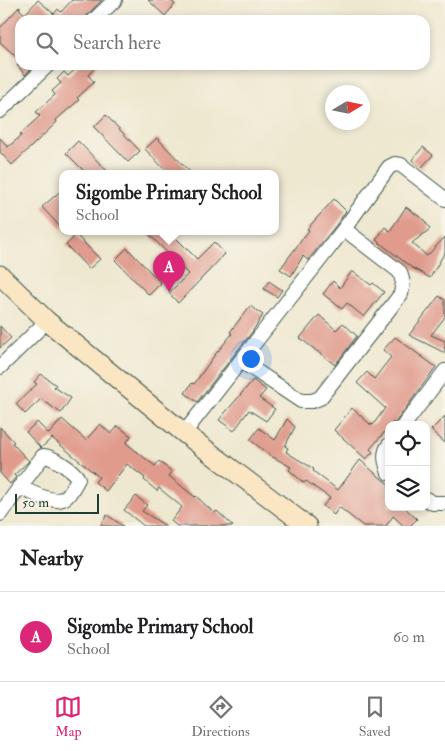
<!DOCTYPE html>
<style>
:root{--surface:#fff;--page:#f2f2f2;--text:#202124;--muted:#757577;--line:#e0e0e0;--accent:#db2777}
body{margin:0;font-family:"IM FELL Double Pica",serif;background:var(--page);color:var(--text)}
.controls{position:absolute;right:15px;bottom:15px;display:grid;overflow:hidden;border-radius:10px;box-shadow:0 2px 8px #0003}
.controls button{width:45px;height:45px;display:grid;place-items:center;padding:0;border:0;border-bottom:1px solid var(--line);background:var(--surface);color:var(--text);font:25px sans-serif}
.compass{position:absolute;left:325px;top:85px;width:45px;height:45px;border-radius:50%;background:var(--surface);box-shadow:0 2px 8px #0003;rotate:80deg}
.scale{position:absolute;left:15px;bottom:12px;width:84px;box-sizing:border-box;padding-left:5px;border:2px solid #1f3d34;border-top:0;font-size:14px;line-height:18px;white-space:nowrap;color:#1f3d34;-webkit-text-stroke:4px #f7f3e8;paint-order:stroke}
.you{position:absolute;left:250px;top:358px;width:18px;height:18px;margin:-12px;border:4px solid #fff;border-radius:50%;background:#1a73e8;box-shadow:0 0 0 8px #1a73e833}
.badge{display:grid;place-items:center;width:32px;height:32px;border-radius:50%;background:var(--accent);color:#fff;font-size:16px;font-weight:700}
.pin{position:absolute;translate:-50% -41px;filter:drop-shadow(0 1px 2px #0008)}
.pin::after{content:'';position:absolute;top:26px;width:18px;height:15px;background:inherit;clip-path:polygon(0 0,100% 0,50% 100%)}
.popup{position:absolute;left:59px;top:170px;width:220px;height:65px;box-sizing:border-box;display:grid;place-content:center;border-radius:10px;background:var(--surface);filter:drop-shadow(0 1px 4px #0005);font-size:16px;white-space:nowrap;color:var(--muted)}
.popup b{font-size:19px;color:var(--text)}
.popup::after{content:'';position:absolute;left:50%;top:100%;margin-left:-10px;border:10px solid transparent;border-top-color:var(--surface)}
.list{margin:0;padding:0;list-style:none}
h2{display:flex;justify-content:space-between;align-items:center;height:65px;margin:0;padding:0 20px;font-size:21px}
h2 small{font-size:16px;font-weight:400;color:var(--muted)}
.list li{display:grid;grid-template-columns:32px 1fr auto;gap:15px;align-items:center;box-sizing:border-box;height:90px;padding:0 20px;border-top:1px solid var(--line)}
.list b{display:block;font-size:19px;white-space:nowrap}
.list p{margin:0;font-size:16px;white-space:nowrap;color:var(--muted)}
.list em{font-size:16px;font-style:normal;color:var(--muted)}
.icon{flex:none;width:28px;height:28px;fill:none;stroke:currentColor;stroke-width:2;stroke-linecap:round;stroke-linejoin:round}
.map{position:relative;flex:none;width:445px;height:526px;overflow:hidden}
.search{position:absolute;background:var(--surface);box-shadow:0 2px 8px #0003;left:15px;right:15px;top:15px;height:55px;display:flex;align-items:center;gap:12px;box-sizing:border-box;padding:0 18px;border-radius:15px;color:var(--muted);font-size:19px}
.sheet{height:155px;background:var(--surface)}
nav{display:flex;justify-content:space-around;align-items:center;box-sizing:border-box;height:70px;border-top:1px solid var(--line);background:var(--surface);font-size:14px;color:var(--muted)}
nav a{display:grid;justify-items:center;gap:2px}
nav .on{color:var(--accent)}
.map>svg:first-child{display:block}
.building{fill:#e09b8d}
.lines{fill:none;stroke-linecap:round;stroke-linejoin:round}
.street-casing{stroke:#3e574b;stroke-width:16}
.secondary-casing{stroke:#3e574b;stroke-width:21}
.street{stroke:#fff;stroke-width:14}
.secondary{stroke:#fbe6c4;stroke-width:19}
</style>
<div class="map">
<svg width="445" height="526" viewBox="0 0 445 526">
<rect width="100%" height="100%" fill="#f7f3e8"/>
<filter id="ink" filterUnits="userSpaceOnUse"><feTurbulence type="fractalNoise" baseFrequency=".02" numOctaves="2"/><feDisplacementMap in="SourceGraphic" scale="10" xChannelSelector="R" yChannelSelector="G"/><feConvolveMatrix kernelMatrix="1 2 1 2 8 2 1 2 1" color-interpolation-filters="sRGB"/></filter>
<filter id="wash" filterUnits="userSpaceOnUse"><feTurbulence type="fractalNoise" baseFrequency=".0096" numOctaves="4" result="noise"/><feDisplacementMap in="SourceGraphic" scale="20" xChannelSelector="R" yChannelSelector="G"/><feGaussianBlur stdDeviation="1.12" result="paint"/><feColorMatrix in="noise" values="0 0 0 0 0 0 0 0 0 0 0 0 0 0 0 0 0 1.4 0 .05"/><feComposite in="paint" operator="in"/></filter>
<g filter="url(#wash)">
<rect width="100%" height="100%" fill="#efe8d0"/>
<g id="blocks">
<path class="building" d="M38,0L54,14L58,9L61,12L72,0H102L88,14L85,20H20V60L0,42V28L20,6V10L25,14Z
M148,0H170L175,4L165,16Z
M17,65H35L25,75Z
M80,65H98L88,75L94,82L77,98L79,100L56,120L57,122L12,165L0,152V138L8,147L21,136L20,134L40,116L36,112L55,95L52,91L61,83L57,79L64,72L68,76Z
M106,115L140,151L128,162L94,127Z
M157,138L191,173H168L145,149Z
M78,141L109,173H86L66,153Z
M423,147L433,155L421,168L412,160Z
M63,189V230L42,207Z
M334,199L346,211L337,224L308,260L303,256L291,276L280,269L309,230L307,229Z
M406,207L424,220L430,229L412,243L427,256L445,237V252L430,278L411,267L376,240L385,227L390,231Z
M146,231H169L197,259L214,242L225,254L178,303L169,293L188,274Z
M76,235L100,259L89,269L66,245Z
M127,248L161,283L149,295L115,260Z
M352,271L371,285L373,283L384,292L364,317L347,303L342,309L323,294L333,281L340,288Z
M269,281L282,290L277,297L264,289Z
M439,296L445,300V317L431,335L445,341V353L409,335Z
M250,306L263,315L252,332L197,402L185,393L192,383L194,384L214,356L232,334L230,332Z
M319,315L336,330L343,323L357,336L335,365L300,338Z
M0,326L11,338L0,348Z
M395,337L436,367L395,423L393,422L389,425V427L370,449L373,452L366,459L334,430L352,408L371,425L372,424L373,425L385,408L357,383L367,372L374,379L391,357L383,350Z
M41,374L56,385L54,387L71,398L61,413L41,399L25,414L16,404L37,384L34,382Z
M253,380L266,390L259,398L275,409L266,421L249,410L234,431L219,420Z
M445,416V443L431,430Z
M62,419L86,440L100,424L111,434L118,426L131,436L126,443L155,466L159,461L172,472L169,476L195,497L196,496L214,513L217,511L233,526H177L171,521L182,507L159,488L157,491L144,480L145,478L127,464L106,491L95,482L99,477L52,438L41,448L26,432L37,422L49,434Z
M287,419L295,427L285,446L288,448L286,452L314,469L313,471L338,490L360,460L389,485V507H404L417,519L410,526H404L393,516L386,526H363L339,507L334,515L323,506L330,498L306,481L304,483L289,470L291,467L271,456L250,440L259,428L275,440Z
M0,427L14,442L12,443L29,461L14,475L16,477L10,484L0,473Z
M136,496L147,505L142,511L166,526H144L124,510Z
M107,515L123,526H100Z"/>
</g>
</g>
<g filter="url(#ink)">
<use href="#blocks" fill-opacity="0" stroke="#3e574b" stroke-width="1"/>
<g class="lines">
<defs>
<path id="street" d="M94,20L115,0
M0,111L48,65
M241,361L301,401H312L320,398L401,294L403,283L400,272L344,229
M0,367L47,321
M404,425L445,371
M184,433L344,229L389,167L395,164L401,165L445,199
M389,445C382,454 386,464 389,473
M426,499L433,503H445
M0,514L43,456C52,456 75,471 78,479C75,484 71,493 66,497C55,506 31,492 19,487"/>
<path id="secondary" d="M0,275L47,321L184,433L307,526"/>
</defs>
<use href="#street" class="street-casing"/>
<use href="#secondary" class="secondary-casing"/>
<use href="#street" class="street"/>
<use href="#secondary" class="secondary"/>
</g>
</g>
</svg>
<div class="controls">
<button><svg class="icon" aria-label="locate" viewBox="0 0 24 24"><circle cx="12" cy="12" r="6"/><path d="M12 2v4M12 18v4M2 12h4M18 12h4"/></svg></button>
<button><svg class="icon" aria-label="layers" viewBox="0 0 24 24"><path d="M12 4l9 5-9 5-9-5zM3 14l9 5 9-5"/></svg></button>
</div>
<svg class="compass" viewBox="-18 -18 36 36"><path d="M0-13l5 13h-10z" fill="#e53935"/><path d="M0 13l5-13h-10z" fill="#757577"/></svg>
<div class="scale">50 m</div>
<div class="you"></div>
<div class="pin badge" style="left:169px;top:292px">A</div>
<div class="popup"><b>Sigombe Primary School</b>School</div>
<div class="search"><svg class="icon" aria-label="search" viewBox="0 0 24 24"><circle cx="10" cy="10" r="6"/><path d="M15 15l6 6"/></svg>Search here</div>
</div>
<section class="sheet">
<h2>Nearby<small></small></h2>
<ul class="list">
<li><span class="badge">A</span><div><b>Sigombe Primary School</b><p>School</p></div><em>60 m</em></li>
</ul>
</section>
<nav>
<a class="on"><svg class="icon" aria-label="map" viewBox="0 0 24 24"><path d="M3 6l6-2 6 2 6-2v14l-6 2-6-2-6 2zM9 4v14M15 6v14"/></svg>Map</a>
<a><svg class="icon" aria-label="directions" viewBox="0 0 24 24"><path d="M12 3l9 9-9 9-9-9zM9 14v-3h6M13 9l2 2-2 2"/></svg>Directions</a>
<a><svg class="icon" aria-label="saved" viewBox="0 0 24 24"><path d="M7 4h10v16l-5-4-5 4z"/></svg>Saved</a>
</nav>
